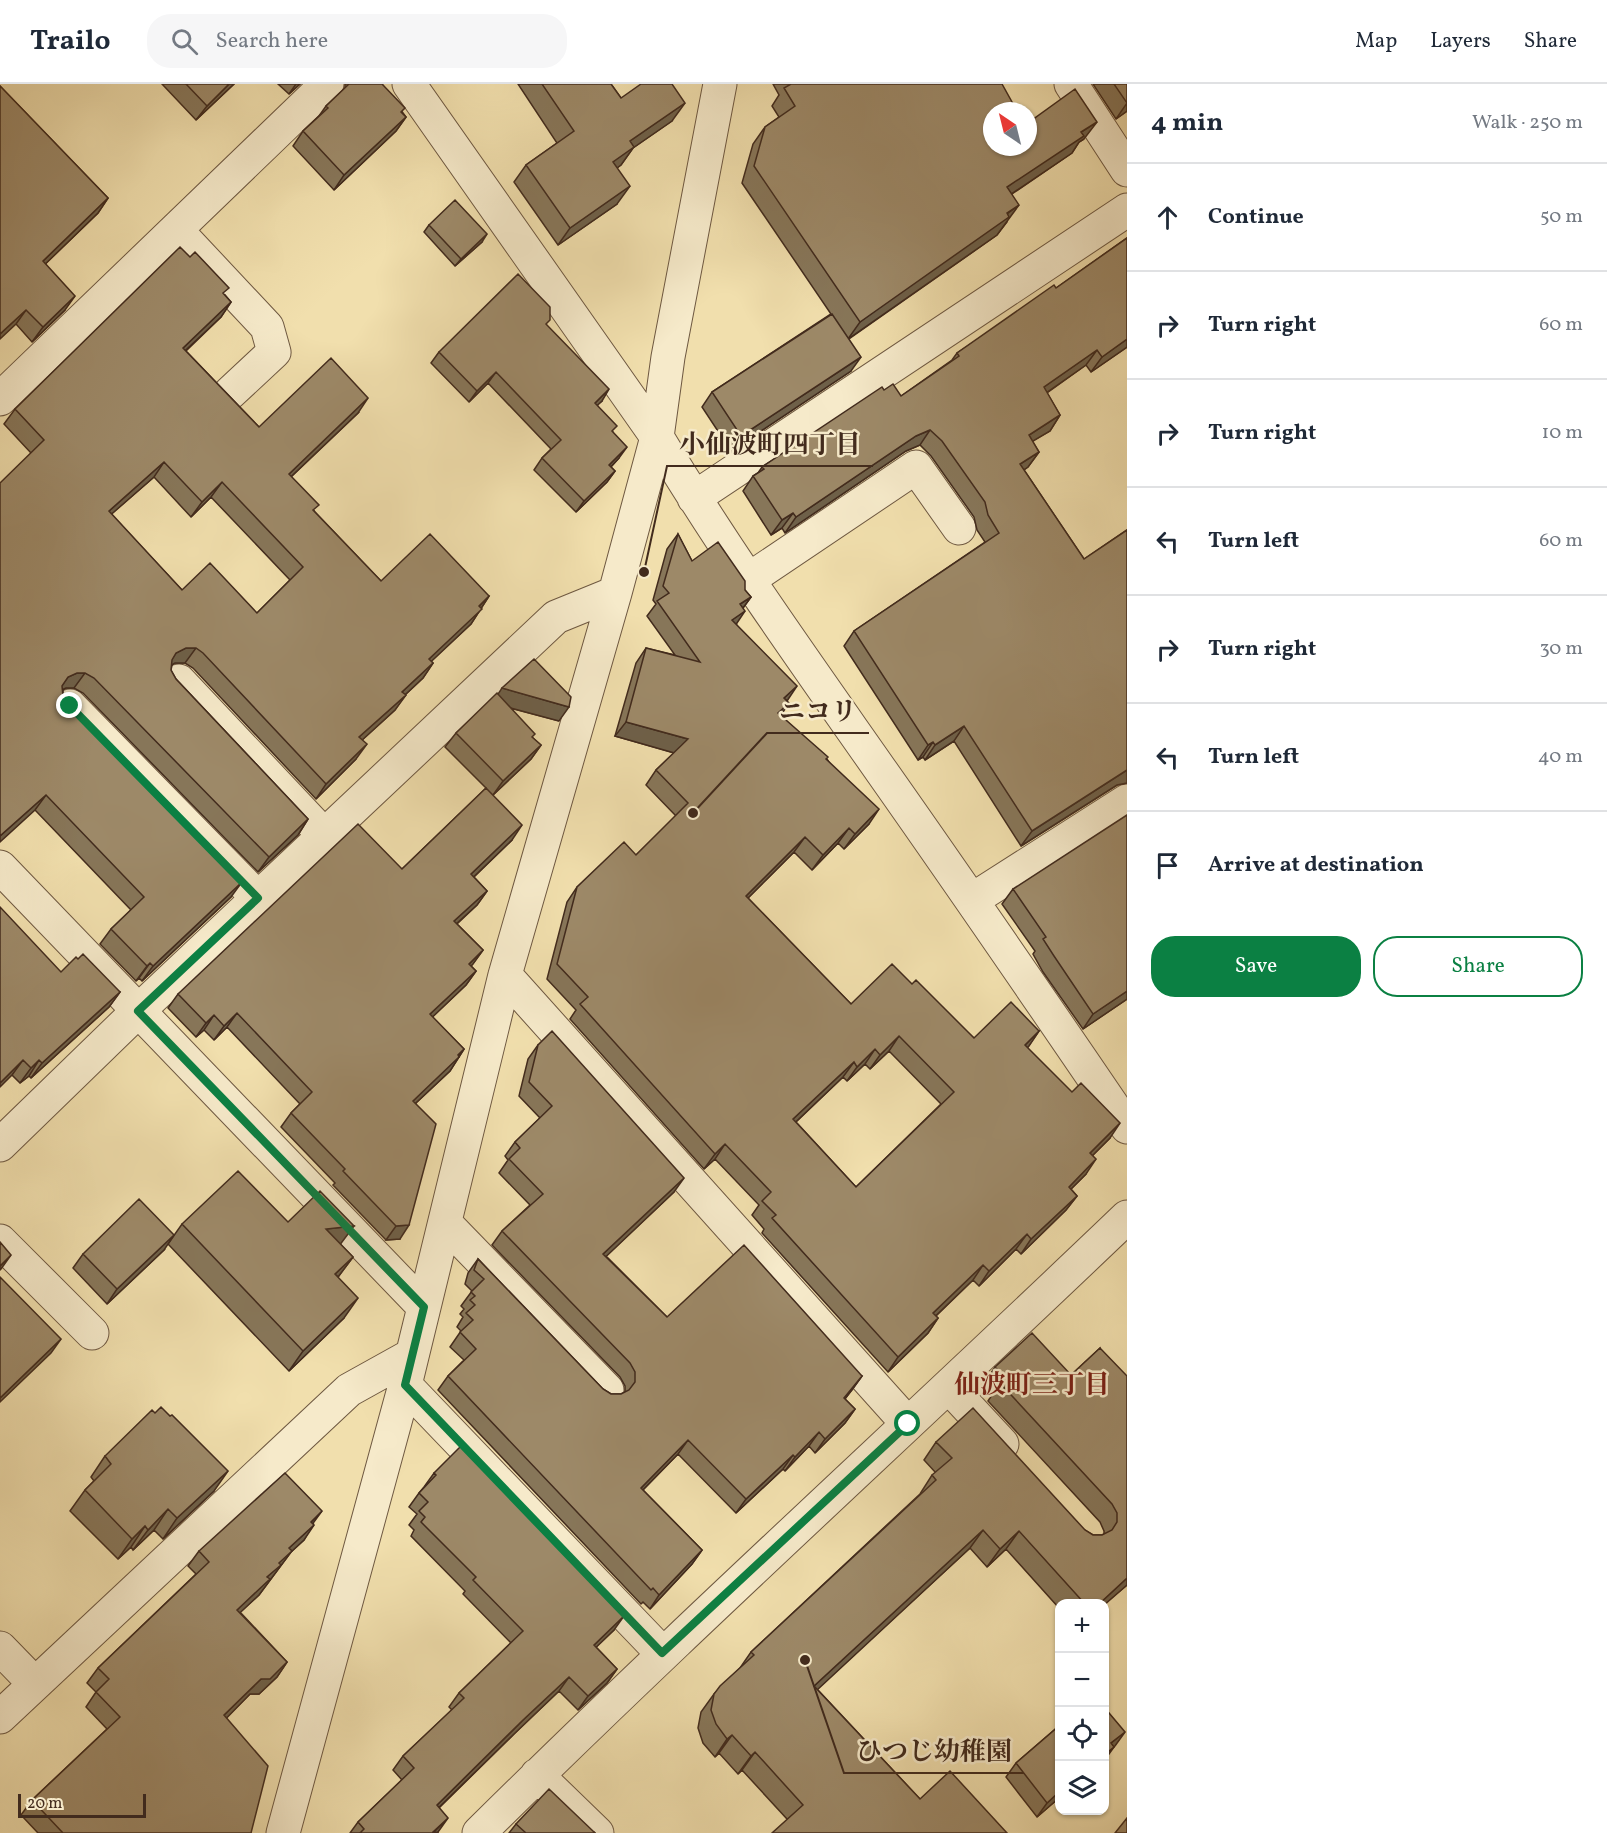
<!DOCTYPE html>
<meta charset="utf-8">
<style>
:root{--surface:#fff;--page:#f6f6f7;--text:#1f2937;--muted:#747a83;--line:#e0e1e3;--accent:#0b8043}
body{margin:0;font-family:Vollkorn,"Noto Serif JP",serif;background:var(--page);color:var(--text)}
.controls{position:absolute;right:18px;bottom:18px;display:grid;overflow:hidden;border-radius:12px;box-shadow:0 2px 4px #0004}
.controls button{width:54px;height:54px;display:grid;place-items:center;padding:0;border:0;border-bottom:2px solid var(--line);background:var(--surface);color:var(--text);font:30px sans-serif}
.compass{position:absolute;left:983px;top:18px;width:54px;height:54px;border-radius:50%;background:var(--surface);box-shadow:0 2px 4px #0004;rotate:325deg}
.scale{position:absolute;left:18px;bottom:15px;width:128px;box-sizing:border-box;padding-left:6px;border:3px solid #422b1d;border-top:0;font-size:16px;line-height:21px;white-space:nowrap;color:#422b1d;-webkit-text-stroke:4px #f6eaca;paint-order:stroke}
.stop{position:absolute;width:18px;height:18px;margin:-14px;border:4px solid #0b8043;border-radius:50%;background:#fff}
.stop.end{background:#0b8043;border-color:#fff;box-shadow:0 2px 6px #0008}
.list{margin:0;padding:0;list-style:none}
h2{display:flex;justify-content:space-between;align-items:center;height:78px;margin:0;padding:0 24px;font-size:26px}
h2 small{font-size:20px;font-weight:400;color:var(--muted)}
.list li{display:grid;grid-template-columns:39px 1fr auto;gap:18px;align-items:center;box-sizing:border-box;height:108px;padding:0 24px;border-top:2px solid var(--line)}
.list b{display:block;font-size:22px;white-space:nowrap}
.list em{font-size:20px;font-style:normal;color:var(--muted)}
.actions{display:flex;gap:12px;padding:18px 24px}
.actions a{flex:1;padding:14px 0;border:2px solid var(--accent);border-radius:24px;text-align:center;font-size:21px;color:var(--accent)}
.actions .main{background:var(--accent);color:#fff}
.icon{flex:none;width:33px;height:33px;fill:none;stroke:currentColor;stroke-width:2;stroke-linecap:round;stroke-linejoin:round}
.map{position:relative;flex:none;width:1127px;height:1749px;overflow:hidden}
header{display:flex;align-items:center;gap:36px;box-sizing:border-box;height:84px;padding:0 30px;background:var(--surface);border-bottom:2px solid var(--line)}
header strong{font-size:28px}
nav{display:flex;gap:33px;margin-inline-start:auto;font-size:21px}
.search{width:420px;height:54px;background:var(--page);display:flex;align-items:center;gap:15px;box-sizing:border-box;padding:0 21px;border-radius:24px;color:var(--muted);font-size:22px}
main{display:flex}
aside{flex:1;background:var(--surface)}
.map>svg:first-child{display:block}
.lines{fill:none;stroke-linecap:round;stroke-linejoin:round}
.minor-casing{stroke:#6e5841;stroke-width:35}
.minor{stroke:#f6eaca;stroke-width:33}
.wall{fill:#877659;stroke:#422b1d;stroke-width:1.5;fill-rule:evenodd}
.shaded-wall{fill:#6e6049;stroke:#422b1d;stroke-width:1.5}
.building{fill:#9d8968;stroke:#422b1d;stroke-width:1.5;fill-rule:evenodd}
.route{stroke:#0b8043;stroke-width:8}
.labels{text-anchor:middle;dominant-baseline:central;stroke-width:5;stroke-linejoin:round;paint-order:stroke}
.neighbourhood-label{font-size:26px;font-weight:bold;fill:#7a1f14;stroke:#f6eaca}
.leader{fill:none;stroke:#422b1d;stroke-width:2}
.callout-dot{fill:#422b1d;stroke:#f6eaca;stroke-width:2}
.callout-label{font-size:26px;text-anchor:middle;font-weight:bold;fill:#422b1d;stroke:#f6eaca;stroke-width:5;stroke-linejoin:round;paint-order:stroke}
</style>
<header>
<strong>Trailo</strong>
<div class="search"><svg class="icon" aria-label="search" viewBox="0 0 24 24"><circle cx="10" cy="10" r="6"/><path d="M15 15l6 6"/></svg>Search here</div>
<nav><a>Map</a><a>Layers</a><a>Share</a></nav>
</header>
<main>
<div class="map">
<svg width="1127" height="1749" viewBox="0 0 1127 1749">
<rect width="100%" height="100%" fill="#f1dfad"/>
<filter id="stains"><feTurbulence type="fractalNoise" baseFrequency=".00333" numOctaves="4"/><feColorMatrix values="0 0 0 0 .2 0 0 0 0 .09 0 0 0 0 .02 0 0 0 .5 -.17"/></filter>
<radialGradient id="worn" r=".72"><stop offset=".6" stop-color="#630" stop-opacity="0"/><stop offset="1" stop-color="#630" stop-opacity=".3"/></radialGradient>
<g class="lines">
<defs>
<path id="minor" d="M409,0L657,353C726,468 805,578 882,688C965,806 1046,924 1127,1043
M1071,0L1127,86
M176,146L267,243L274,268L230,309
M0,315L327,0
M694,414L1127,126
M748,496L916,383L959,444
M179,597L324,751
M70,622L258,814
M0,783L424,1223
M972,816L1127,717
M505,891L908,1340
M0,1061L138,927L556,533L615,509
M445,1139L607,1306
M0,1157L92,1249
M405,1301L662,1569
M949,1303L1002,1360
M0,1564L35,1600
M0,1633L349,1306L412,1271
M537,1691L597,1749
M283,1749L405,1301L505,891L615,509L657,353L668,273L720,0
M479,1749C691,1539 912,1339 1127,1133"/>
</defs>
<use href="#minor" class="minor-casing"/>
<use href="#minor" class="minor"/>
</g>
<path class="wall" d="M162,0H234L196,36Z
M278,0H300L289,10Z
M345,0H382L406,33L396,47L334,106L293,62L303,47L319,32L326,22L345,4Z
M518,0H611L621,14L672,37L633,64L621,81L617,84V120L558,161L514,98L526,81L557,59Z
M773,0H1002L992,63L1084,55L1079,58L1072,69L1012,110L1007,138L997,151L849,255L851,287L731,367L702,323L712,308L831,230L742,99L753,60L765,43L779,33L772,22L779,11Z
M1093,0H1127V27L1116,35Z
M0,2L108,114L98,129L45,180L65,226L32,258L16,240Z
M429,141L482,158L455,182L424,148Z
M1127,154V263L1091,288L1086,281L1047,309L1060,331L1050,347L1032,357L1039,368L1028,383L1024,386L1084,475L1127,446V699L1117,701L1021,762L954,657L925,676L923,673L918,676L844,562L854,547L985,458L977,446L974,433L931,372L920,361L906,367L785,449L782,444L771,451L743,407L753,392L758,389L762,383L884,306L901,312L952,276L957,269L1056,204Z
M225,211L231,218L221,233L186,267L259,343L358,329L291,393L315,428L381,497L489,512L471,540L431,577L433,579L423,594L405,611L395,626L362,656L356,675L316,715L193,584L185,579H175L172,581L171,586L176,595L308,735L298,751L258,788L83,609L74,604H66L63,606V612L67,620L231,813L142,897L139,894L136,897L100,860L111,845L131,826L35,726L31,369L4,340L15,325ZM154,393L191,433L211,413L290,496L257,529L182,506L111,430Z
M546,241L602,317L597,321L613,348L619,374L611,383L615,387L607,398L576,428L534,386L542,374L551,365L488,299L469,318L431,279L439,268Z
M678,450L692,477L745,506L751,513L743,524L736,540L787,617L780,631L827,675L869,740L844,765L838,759L812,786L794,768L748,814L851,920L912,900L974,954L1039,947L1027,964L1110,1054L1093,1071L1086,1090L1071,1105L1077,1112L1066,1126L1021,1170L1016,1165L979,1202L973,1196L936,1232L938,1234L928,1249L888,1288L762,1149L764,1145L752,1131L759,1121L715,1075L704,1085L570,935L576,926L547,895L567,818L577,803L636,771L676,732L646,701L656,686L674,669L615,652L636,579L646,564L675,571L647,532L656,520L653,516L667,465ZM889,967L941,1020L856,1103L796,1038L843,993L847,997L865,980L870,985Z
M498,610L559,637L510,624L533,654L541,661L531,675L493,711L512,756L474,793L487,807L477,821L457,840L483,866L471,882L476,887L466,901L432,933L464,965L450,987L416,1019L400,1155L386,1156L333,1101L335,1099L281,1043L291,1029L300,1020L227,943L214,956L204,946L196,953L168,924L178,910L402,785L486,704L445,663L456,649Z
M1013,805L1127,915L1083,945L1043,888L1033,870L1035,867L1002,820Z
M61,888L120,908L109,923L31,994L29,992L20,999L12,991Z
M538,961L674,1108L606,1172L667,1233L862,1292L845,1315L855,1325L845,1339L815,1369L809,1362L785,1387L783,1385L736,1429L678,1370L643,1406L702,1466L692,1480L650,1525L643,1518L641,1520L438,1306L448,1292L464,1276L450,1263L461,1247L457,1243L463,1233L460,1230L464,1225L461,1222L472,1207L465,1200L468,1189L478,1175L603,1305L611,1310H621L625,1308V1302L620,1293L492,1161L502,1147L530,1121L499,1089L508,1076L505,1072L515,1058L540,1034L519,1012L528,975Z
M182,1140L340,1160L353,1173L338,1193L344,1234L289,1287L168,1160Z
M164,1166L107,1220L73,1184L83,1170Z
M1100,1264L1127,1501L1104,1520H1059V1524L1006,1465L987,1483L970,1464L817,1605L920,1715L1007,1749L787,1735L742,1686L738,1690L719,1669L715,1673L703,1659L698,1644L701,1628L714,1610L740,1584L751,1568L920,1410L932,1391L936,1389L924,1376L936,1358L1093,1451H1102L1104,1450V1447L1100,1438L988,1317L992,1311L983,1301L995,1283L1071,1291Z
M105,1372L214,1407L163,1455L154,1446L133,1466L131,1463L118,1475L70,1427L85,1406L94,1397L91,1393Z
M434,1389L614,1546L596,1563L617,1585L607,1599L578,1626L559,1607L514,1650L439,1724L438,1749H350L358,1738L402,1696L393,1686L403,1672L452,1626L449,1623L459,1609L511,1559L463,1510L465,1507L411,1452L414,1446L409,1441L417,1430L409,1423L419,1409L424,1403Z
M313,1440L304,1456L291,1468L259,1511L240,1528L287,1578L277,1593L259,1610H250L226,1634L251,1749H38L21,1731L32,1716L107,1645L86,1623L96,1608L87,1599L98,1584L196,1490L188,1482L199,1467Z
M1059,1642V1714L1037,1733L1006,1693L1016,1679Z
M516,1740L594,1748L595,1749H509Z"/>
<path class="shaded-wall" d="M229,0H234L196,36L207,22Z
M296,0H300L289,10Z
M685,19L672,37L633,64L621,81L600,96L613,78L630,57Z
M1127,19V27L1116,35Z
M406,33L396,47L334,106L344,91Z
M1097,38L1084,55L1079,58L1072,69L995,121L1007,103L1081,48Z
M630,102L617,120L558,161L570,144Z
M108,114L98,129L33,192L43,177Z
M1019,121L997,151L848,255L860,238Z
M487,150L482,158L455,182L461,175Z
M75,212L65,226L32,258L43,243Z
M231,218L221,233L172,279L183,264Z
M26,226L16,240L0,255V250Z
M1127,255V263L1091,288L1102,273Z
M1097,266L1086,281L1033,318L1044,303Z
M861,273L851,287L731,367L741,352Z
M496,288L488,299L469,318L477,307Z
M609,305L602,317L587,331L595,319Z
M368,314L358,329L278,405L289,390Z
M1060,331L1050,347L1018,366L1029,351Z
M930,346L920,361L906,367L785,449L796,433L916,352Z
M627,363L619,374L601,393L609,381Z
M1039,368L1028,383L1009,396L1020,380Z
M164,378L154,393L98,442L109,427Z
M615,387L607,398L576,428L584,417Z
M222,398L211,413L191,433L202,418Z
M793,429L782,444L771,451L782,436Z
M489,512L471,540L418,590L429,575Z
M751,513L740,528V520Z
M745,527L735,542L732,536Z
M186,564H196L185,579H175L166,584L176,569Z
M433,579L423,594L392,623L402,608Z
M77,589H85L74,604H66L57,608L68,593Z
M797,602L787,617L784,614Z
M502,604L569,623L559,637L492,619Z
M406,611L395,626L349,668L359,653Z
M789,619L779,634L778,629Z
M626,638L688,655L678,670L615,652Z
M964,642L954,657L925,676L935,661Z
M933,658L923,673L918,676L928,661Z
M367,660L356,675L316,715L326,700Z
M541,661L531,675L493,711L503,697Z
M1127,686V699L1117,701L1021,762L1032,747Z
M46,711L35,726L0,758V752Z
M879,725L869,740L844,765L855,750Z
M308,735L298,751L258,788L269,773Z
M522,741L512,756L461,805L471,790Z
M849,744L838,759L812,786L823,771Z
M805,753L794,768L735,827L746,812Z
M242,798L231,813L142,897L153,882Z
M487,807L477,821L444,851L454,837Z
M483,866L473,880L459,894L469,880Z
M150,879L139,894L136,897L147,882Z
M476,887L466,901L420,945L430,930Z
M1127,907V915L1083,945L1093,930Z
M120,908L109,923L31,994L42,979Z
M237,929L227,943L214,956L224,942Z
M214,931L204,946L196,953L206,939Z
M1039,947L1029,962L1015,976L1025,961Z
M899,952L889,967L870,985L880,971Z
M464,965L450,987L403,1031L413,1017Z
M875,965L865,980L847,997L857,983Z
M23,976L12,991L0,1003V999Z
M39,976L29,992L20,999L31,984Z
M854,978L843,993L783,1050L793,1035Z
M1120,1039L1110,1054L1080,1084L1090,1069Z
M725,1060L715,1075L704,1085L715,1070Z
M1096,1075L1086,1090L1058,1118L1069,1103Z
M684,1094L674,1108L594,1184L603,1170Z
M1077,1112L1066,1126L1021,1170L1031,1155Z
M409,1141L400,1155L386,1156L396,1142Z
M354,1142L339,1162L326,1145Z
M1027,1150L1016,1165L979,1202L989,1187Z
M174,1151L164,1166L107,1220L117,1205Z
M11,1171L1,1185L0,1186V1182Z
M353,1173L338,1193L335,1190Z
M983,1181L973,1196L923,1244L933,1229Z
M358,1214L344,1234L289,1287L303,1267Z
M938,1234L928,1249L888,1288L898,1273Z
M61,1255L51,1269L0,1318V1314Z
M862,1292L852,1306L834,1328L844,1314Z
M855,1325L845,1339L815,1369L825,1355Z
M819,1348L809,1362L785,1387L795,1373Z
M688,1356L678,1370L631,1418L641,1404Z
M793,1371L783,1385L736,1429L746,1415Z
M228,1387L214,1407L163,1455L177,1434Z
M168,1425L154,1446L133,1466L148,1446Z
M322,1427L311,1442V1438Z
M314,1441L304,1456L291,1468L259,1511L227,1541L237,1526L267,1493L289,1464Z
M145,1442L131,1463L118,1475L132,1455Z
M983,1446L970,1464L802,1620L814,1602Z
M1019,1447L1006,1465L987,1483L1000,1465Z
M702,1466L692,1480L650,1525L659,1511Z
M1127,1494V1501L1104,1521V1520H1099Z
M624,1532L614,1546L584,1575L594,1561Z
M287,1578L277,1593L259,1610H250L214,1647L224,1631L261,1595Z
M617,1585L607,1599L578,1626L588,1612Z
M569,1593L559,1607L514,1650L427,1735L437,1721L523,1636Z
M1125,1648L1115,1662L1104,1671L1111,1659Z
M732,1651L719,1669L715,1673L727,1655Z
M1114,1663L1104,1677V1671Z
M755,1668L742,1686L738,1690L751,1672Z
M1059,1708V1714L1037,1733L1047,1719Z
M448,1734L438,1748L433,1749Z"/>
<path class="building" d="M186,0H229L207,22Z
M349,0H382L405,24L401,28L406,33L344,91L303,47L328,24L326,22Z
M542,0H611L621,14L641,0H672L685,19L630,57L634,63L613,78L630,102L570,144L526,81L574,47Z
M791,0H1002L1017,27H992V63H1028V39L1075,5L1097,38L1081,48L1084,52L1007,103L1019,121L1007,129L1009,133L860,238L754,82L765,43L795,22L784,4Z
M1114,0H1127V19Z
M0,2L108,114L43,177L75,212L43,243L26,226L0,250Z
M455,116L487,150L461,175L429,141Z
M1127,154V255L1102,273L1097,266L1044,303L1060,331L1029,351L1039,368L1020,380L1084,475L1127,446V686L1032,747L964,642L935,661L933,658L928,661L854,547L999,449L988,431L985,418L942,357L930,346L916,352L796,433L793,429L782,436L753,392L764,385L762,383L882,303L884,306L893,300L901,312L959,272L957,269L1054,201L1056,204Z
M180,163L190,173L195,168L229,204L223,209L231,218L183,264L259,343L331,274L368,314L289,390L319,421L313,426L381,497L430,450L489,512L479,522L482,525L429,575L433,579L402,608L406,611L359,653L367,660L326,700L203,569L196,564H186L176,569L172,576L171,586L176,595L308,735L269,773L94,594L85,589H77L68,593L62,602L63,612L67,620L242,798L153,882L150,879L147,882L111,845L144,813L46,711L0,752V399L44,356L15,325ZM164,378L202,418L222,398L303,483L257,529L210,479L182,506L109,427Z
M518,190L550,223V236L546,240L609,305L595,319L617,342L612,347L627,363L609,381L615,387L584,417L542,374L561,356L496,288L477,307L439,268Z
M832,230L861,273L741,352L712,308Z
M678,450L692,477L718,458L745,497V506L751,513L740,520L745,527L732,536L797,602L784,614L789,619L778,629L828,673L826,675L879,725L855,750L849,744L823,771L805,753L746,812L851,920L892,880L912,900L916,896L974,954L1011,918L1039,947L1025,961L1072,1008L1081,999L1120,1039L1090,1069L1096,1075L1069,1103L1077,1112L1031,1155L1027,1150L989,1187L983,1181L933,1229L938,1234L898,1273L772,1134L776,1131L762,1117L771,1108L725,1060L715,1070L580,920L588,913L557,880L577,803L624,758L636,771L688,719L656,686L688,655L626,638L646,564L700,578L657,517L669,509L663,502ZM899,952L954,1008L856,1103L793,1035L854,978L857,983L875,965L880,971Z
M534,575L571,613L569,623L502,604Z
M497,609L535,650L532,653L541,661L503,697L456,649Z
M486,704L522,741L471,790L487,807L454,837L483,866L469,880L476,887L430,930L464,965L458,971L459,973L413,1017L436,1040L409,1141L396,1142L343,1087L345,1085L291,1029L312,1008L237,929L224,942L214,931L206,939L178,910L358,740L402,785Z
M1127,731V907L1093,930L1054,872L1043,855L1046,853L1013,805Z
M0,823L61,888L76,873L78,875L83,870L120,908L42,979L39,976L31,984L23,976L0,999Z
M552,947L684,1094L603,1170L667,1233L744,1161L862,1292L844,1314L855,1325L825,1355L819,1348L795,1373L793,1371L746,1415L688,1356L641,1404L702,1466L659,1511L653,1504L651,1506L448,1292L476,1265L460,1248L473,1236L466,1229L475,1221L470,1216L475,1212L471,1208L484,1195L474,1186L478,1175L603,1305L611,1310H621L629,1306L635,1298V1288L630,1279L502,1147L543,1110L509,1075L520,1064L515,1058L552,1022L529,998L538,961Z
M238,1087L288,1138L320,1107L354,1142L326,1145L353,1173L335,1190L358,1214L303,1267L182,1140Z
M139,1115L174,1151L117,1205L83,1170Z
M0,1158L11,1171L0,1182Z
M0,1193L61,1255L0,1314Z
M1032,1249L1071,1291L1100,1264L1127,1292V1494L1099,1520H1085L1019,1447L1000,1465L983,1446L814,1602L920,1715L950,1687L1007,1749H772L803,1721L755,1668L751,1672L732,1651L727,1655L716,1640L711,1626L714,1610L720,1602L754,1571L751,1568L936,1396L932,1391L952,1374L936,1358L973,1324L1085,1446L1093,1451H1102L1112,1446L1117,1438V1429L1112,1420L1000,1299L1006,1294L995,1283Z
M161,1323L170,1332L172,1331L228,1387L177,1434L168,1425L148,1446L145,1442L132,1455L85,1406L111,1380L105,1372L152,1326L155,1329Z
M461,1362L624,1532L594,1561L617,1585L588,1612L569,1593L523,1636L437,1721L448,1734L433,1748L434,1749H360L364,1745L358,1738L414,1684L403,1672L464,1614L459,1609L523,1547L473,1496L476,1493L421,1438L425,1433L419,1427L428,1418L419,1409L436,1391L434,1389Z
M285,1389L322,1427L311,1438L314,1441L289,1464L292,1467L279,1479L281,1481L267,1493L270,1495L237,1526L287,1578L270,1595H261L224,1631L268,1682L251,1749H63L32,1716L120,1633L96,1608L109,1595L98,1584L209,1478L199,1467Z
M1104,1623L1125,1648L1111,1659L1114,1663L1104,1671Z
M1059,1642V1708L1047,1719L1016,1679Z
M549,1705L594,1748L595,1749H526L516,1740Z
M1127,1734V1749H1115Z"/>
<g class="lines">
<path class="route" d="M70,622L258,814L138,927L424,1223L405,1301L662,1569L908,1340"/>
</g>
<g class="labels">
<g class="neighbourhood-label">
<text x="1032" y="1302">仙波町三丁目</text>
</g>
</g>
<path class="leader" d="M644 488L667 382H873M693 729L767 649H869M805 1576L844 1689H1024"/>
<g class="callout-dot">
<circle cx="644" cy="488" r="6"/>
<circle cx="693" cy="729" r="6"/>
<circle cx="805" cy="1576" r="6"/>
</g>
<g class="callout-label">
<text x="770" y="369">小仙波町四丁目</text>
<text x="818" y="636">ニコリ</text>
<text x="934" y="1676">ひつじ幼稚園</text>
</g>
<rect width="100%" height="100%" filter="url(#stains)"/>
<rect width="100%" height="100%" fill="url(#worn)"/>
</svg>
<div class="controls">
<button>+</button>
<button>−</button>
<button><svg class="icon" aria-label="locate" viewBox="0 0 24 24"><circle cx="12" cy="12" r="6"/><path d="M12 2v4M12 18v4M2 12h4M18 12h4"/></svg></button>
<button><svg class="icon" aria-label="layers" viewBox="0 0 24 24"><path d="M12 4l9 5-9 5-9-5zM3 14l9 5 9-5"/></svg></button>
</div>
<svg class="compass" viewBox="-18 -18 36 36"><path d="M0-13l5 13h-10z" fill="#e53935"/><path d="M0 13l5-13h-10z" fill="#747a83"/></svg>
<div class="scale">20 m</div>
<div class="stop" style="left:908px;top:1340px"></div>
<div class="stop end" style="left:70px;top:622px"></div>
</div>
<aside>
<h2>4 min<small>Walk · 250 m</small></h2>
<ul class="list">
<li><svg class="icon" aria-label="ahead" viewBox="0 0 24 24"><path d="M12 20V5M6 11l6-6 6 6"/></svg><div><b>Continue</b></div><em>50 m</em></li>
<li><svg class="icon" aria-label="right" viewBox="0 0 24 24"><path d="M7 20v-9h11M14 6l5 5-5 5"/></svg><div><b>Turn right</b></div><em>60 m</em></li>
<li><svg class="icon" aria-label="right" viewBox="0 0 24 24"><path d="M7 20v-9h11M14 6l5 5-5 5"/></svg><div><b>Turn right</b></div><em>10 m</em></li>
<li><svg class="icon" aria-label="left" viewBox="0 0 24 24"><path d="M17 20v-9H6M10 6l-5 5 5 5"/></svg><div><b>Turn left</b></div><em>60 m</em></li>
<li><svg class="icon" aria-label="right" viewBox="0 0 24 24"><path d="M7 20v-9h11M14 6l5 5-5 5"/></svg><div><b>Turn right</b></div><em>30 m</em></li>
<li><svg class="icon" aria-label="left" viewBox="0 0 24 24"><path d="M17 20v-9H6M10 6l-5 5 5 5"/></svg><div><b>Turn left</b></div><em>40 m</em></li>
<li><svg class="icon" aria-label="arrive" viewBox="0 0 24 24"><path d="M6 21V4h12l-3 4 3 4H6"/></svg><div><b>Arrive at destination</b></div></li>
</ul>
<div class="actions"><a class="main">Save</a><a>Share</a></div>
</aside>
</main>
